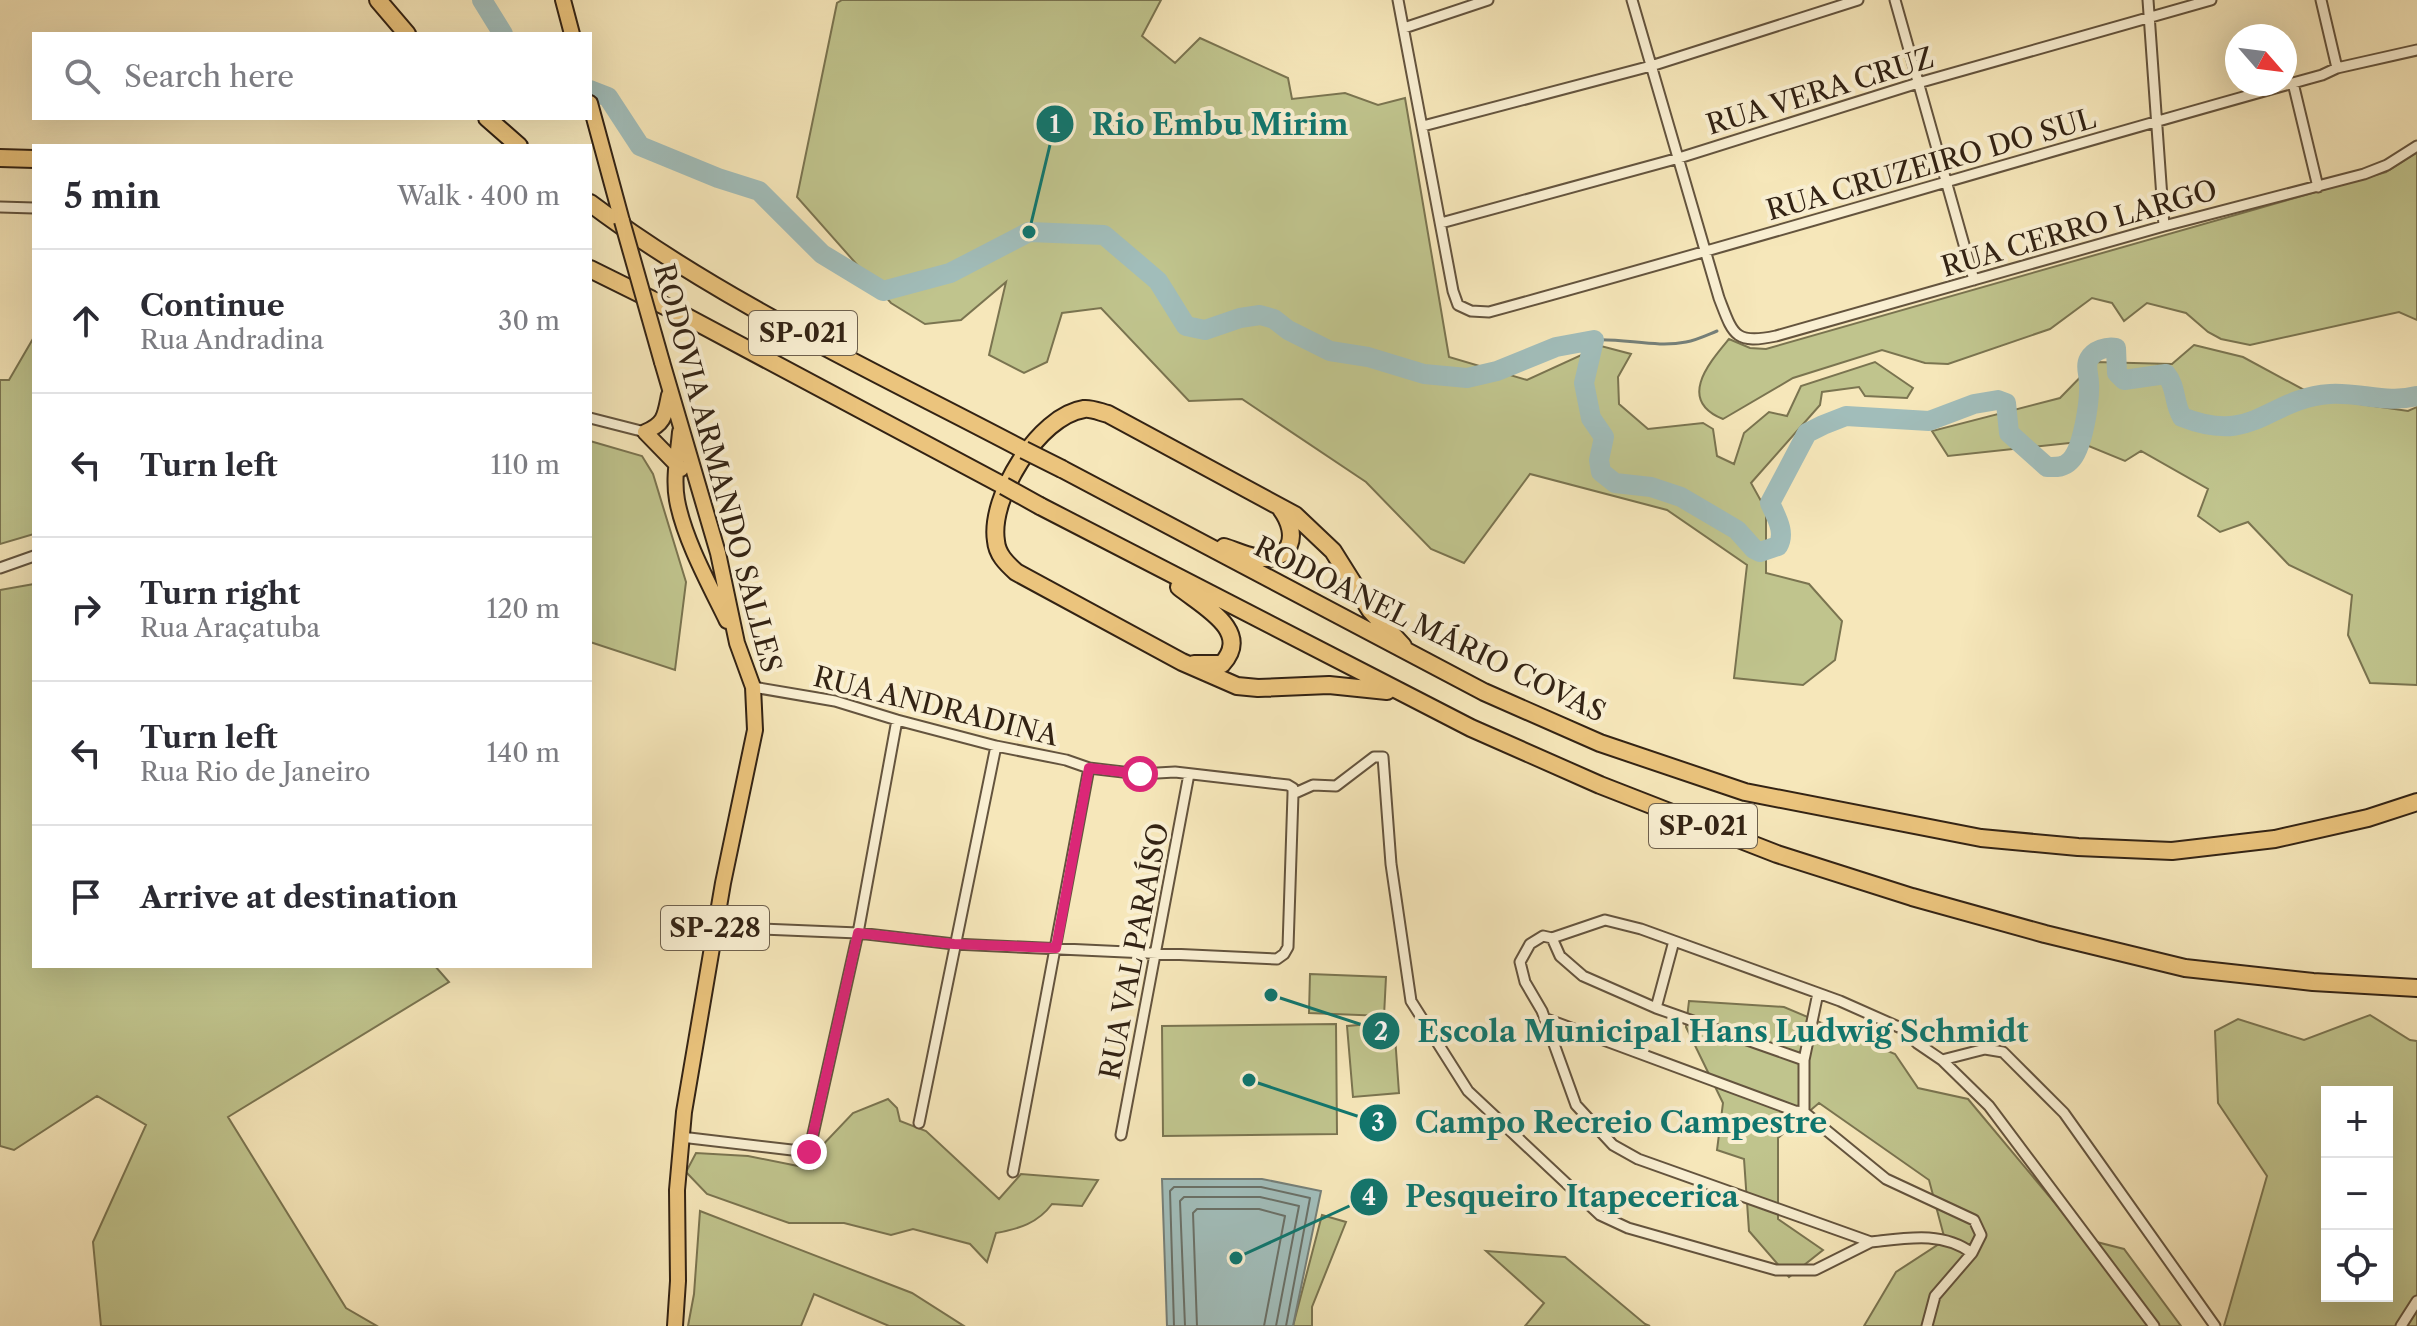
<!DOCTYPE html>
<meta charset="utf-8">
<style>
:root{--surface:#fff;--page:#f2f2f3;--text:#2b2b33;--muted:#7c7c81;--line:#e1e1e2}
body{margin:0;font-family:"Libre Caslon Text",serif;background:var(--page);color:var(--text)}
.controls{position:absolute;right:24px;bottom:24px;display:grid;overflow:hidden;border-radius:0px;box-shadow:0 8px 32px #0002}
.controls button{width:72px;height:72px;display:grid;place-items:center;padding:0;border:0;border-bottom:2px solid var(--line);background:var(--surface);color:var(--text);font:40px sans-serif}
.compass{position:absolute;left:2225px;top:24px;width:72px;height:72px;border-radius:50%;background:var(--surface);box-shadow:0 8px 32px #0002;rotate:118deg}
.stop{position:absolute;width:24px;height:24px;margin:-18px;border:6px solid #db2777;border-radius:50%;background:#fff}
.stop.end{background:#db2777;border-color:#fff;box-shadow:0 2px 8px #0008}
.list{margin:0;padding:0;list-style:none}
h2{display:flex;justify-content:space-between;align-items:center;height:104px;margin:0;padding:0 32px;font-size:34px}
h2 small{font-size:26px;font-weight:400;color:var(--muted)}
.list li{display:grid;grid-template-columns:52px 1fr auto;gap:24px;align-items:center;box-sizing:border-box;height:144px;padding:0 32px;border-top:2px solid var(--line)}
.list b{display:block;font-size:30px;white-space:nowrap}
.list p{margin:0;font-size:26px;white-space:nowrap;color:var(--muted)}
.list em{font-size:26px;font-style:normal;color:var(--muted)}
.icon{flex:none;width:44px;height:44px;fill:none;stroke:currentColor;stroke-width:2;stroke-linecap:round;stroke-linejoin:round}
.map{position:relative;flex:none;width:2417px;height:1326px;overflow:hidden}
.search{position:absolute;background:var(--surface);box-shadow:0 8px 32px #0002;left:32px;top:32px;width:560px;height:88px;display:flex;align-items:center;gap:20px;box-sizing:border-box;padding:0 28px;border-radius:0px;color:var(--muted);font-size:30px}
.panel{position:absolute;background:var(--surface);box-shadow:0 8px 32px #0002;left:32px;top:144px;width:560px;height:824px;border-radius:0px}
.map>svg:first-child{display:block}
.green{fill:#c0c48d;stroke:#7a7450;stroke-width:2;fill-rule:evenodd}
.water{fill:#a1bdba;stroke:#757f78;stroke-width:2}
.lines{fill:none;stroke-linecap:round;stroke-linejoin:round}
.shore{stroke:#6a7067;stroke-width:2}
.stream{stroke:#757f78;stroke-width:3}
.river{stroke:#a1bdba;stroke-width:20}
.street-casing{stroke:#64543e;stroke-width:13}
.primary-casing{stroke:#332314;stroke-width:18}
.highway-casing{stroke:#332314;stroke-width:20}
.street{stroke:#f9efd2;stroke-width:9}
.primary{stroke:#ebc47d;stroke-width:14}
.highway{stroke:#ebc47d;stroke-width:16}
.primary-bridge-casing{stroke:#332314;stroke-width:18;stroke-linecap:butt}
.highway-bridge-casing{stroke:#332314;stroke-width:20;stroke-linecap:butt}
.primary-bridge{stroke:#ebc47d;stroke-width:14}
.highway-bridge{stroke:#ebc47d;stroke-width:16}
.route{stroke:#db2777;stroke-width:10}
.labels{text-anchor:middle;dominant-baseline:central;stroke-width:8;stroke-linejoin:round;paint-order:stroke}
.shield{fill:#f9efd2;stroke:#6e604d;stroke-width:2}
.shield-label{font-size:26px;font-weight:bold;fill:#332314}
.street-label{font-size:28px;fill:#332314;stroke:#f9efd2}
.leader{fill:none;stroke:#0f766e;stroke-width:3}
.callout-dot{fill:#0f766e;stroke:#f9efd2;stroke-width:3}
.mark-label{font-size:24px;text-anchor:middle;font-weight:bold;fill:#fff}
.callout-label{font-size:30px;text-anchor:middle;font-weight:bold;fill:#0f766e;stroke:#f9efd2;stroke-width:8;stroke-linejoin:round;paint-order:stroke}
</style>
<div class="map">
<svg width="2417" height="1326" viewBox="0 0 2417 1326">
<rect width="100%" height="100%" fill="#f6e7ba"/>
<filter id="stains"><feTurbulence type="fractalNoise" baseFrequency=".0025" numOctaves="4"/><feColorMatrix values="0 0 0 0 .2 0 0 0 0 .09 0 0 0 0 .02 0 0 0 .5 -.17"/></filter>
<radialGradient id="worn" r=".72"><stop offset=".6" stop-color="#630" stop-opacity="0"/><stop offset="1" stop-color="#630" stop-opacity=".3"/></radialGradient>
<path class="green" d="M842,0H1161L1142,36L1175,63L1200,38L1288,78L1292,99L1345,93L1378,105L1405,98L1449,357L1527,380L1601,346L1631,354L1618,377L1619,404L1648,429L1703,423L1713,429L1717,456L1734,464L1744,433L1769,412L1787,416L1801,386L1875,362L1913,388L1907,398L1865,396L1859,387L1822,392L1820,405L1751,483L1766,510V573L1809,584L1842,621L1835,660L1803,685L1734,678L1747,565L1667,510L1530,474L1464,563L1431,549L1366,482L1242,399L1189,401L1101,308L1062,313L1047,362L1024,373L989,355L1006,282L961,320L925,324L891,303L797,197L837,3Z
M2417,152V320L2399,312L2250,345L2221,339L2208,332L2186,313L2147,303L2124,321L2112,303L2092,298L2050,329L1948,364L1925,363L1882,350L1793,378L1723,419C1676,400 1710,362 1729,339L1750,348L1766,349L2386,172Z
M34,337V534L0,544V380H9Z
M2194,345L2243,357L2319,398L2408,411L2417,407V685L2370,683L2348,635L2352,595L2289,565L2248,522L2220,532L2198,516L2208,489L2141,451L2125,461L2079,442L1948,456L1932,431L2060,398L2095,362L2172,364Z
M590,441L642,456L653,474L686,582L675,670L590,642Z
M34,584V966H435L449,982L228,1117L346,1308L377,1326H101L93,1242L146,1125L97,1096L14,1150L0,1146V590Z
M1310,974L1386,977L1384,1016L1309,1013Z
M1689,1001L1784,1007L1895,1054L1918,1088L1968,1099L2085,1239L2124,1249L2181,1326H1864L1896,1272L1945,1240L1929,1180L1819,1103L1778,1138V1219L1823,1250L1789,1277L1749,1231L1744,1159L1717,1150L1723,1103L1686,1027Z
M2370,1015L2410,1040L2417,1041V1326H2224L2267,1176L2218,1103L2215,1031L2238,1019L2304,1040ZM2327,1092H2387V1296H2327Z
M1394,1022L1399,1093L1353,1097L1347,1026Z
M1336,1024L1337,1134L1163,1136L1162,1026Z
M888,1099L897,1108L900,1121L926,1131L999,1199L1021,1174L1098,1180L1082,1206L1052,1204C1038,1223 1019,1229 996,1233L987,1262L970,1244L913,1229L891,1235L844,1223H789L707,1194L686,1172L696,1153L748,1156L813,1169L816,1152L853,1113Z
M700,1211L912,1293L964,1326H889L814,1294L801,1326H688L694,1294Z
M1322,1215L1346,1222L1312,1307V1326H1293Z
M1486,1251L1565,1257L1645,1324L1650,1326H1525L1544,1303Z"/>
<path class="water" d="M1162,1179H1262L1321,1191L1293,1326H1167Z"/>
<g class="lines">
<path class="shore" d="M1174,1326L1170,1191L1174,1187H1261L1310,1198L1286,1326
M1185,1326L1180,1201L1184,1197H1260L1299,1206L1276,1326
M1197,1326L1193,1213L1197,1209H1259L1285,1216L1264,1326"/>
<path class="stream" d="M1594,340C1624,338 1656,348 1686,342C1697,340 1707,335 1717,331"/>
<path class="river" d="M482,0L503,34
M590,90L608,97L640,146L718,178L759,191L822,254L883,291L950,273L1029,232L1104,235L1158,281L1186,326L1205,330L1240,318L1260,315L1274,319L1288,330L1330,351L1368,357L1424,374L1467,378L1497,371L1556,347L1594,340L1584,383L1591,418L1604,437L1599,460L1601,472L1615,483L1651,487L1681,497L1737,530L1754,549L1760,552L1778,546C1786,532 1776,517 1770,503L1807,433L1823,425L1846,416L1929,421L1974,404L1998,400L2006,403L2009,433L2047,467C2056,467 2063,468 2070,461C2083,449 2090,401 2089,383C2089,375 2085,366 2089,359C2094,350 2107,346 2116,348L2117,373L2124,380L2166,374C2177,387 2173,402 2182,417C2255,446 2268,398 2330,394C2359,392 2388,404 2417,396"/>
<defs>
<path id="street" d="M1398,0L1453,291L1458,305L1471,311L1489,312C1767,236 2043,152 2322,75L2337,68L2417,50
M1632,0L1719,298C1733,334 1734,345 1776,336L2164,226L2364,174L2387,165L2417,146
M1895,0L1974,280
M2148,0L2164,226
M2321,0L2337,68
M1404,28L1488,0
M2293,83L2318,187
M1423,126L1651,66L1858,0
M0,207L34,208
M1441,223L1679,158L1918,83L2211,0
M590,418L645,432
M0,568L34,556
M753,687L835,701L897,720L996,746L1066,760L1089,768L1140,774L1175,772L1288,785L1293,788V794
M1293,794L1313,785L1336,786L1374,757H1383L1391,864L1411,1001L1468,1091L1600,1215L1628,1228L1776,1270H1815L1871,1242L1638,1159L1613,1145L1576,1105L1542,1011L1525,982L1520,962L1530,944L1543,936L1552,938L1605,920L1641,929L1840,1001L1903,1029L1917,1043L1942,1060L1989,1106L2154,1326
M715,927L858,933L954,944L1277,959L1284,954L1288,947L1293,794
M1552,938L1560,956L1583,976L1656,1008L1804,1060
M1818,993L1804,1060V1112L1886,1179L1974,1220L1981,1235L1972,1253C1942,1231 1907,1238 1871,1242
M1656,1008L1674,941
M1544,1018L1795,1111L1804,1112
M1942,1060L1985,1049L2003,1052L2064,1113L2215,1326
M919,1123L996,746
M1121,1135L1189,774
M681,1137L809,1152L858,933L897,720
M1013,1172L1089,768
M1927,1326L1935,1296L1972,1253
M2401,1326L2417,1301"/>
<path id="primary" d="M563,0L572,34
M590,103L622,221
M662,362L718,553L737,643L753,687L755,730L723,883L684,1112L677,1190L678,1281L675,1326
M645,432L681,469
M645,432C665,424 665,415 669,395
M680,432C678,455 673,478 677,500C684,539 710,586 727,621"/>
<path id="highway" d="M378,0L407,34
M487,118L519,146
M0,158L34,159
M590,203C720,301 880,374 1024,450
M590,269L687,317L1004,486
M1062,469L1484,692L1600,743L1745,792L1981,838L2078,847L2172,851L2275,839L2368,818L2417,802
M1040,506L1471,728L1600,785L1777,854L1912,897L2045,934L2185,968L2313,982L2417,988
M1224,547C1234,550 1244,555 1255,557C1292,564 1300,535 1281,509
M1179,587C1204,607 1252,631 1222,664H1194
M1387,691L1329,685L1258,688L1237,686L1182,662L1016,572C1006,563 997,554 996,541C989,498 1038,416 1084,409C1091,408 1100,412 1108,414L1295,515L1333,551L1370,610L1403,646"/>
</defs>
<use href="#street" class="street-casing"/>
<use href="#primary" class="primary-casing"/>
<use href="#highway" class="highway-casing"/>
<use href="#street" class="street"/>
<use href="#primary" class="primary"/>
<use href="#highway" class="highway"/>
<defs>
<path id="primary-bridge" d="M622,221L662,362"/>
<path id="highway-bridge" d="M1024,450L1062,469
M1004,486L1040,506"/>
</defs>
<use href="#primary-bridge" class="primary-bridge-casing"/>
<use href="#highway-bridge" class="highway-bridge-casing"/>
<use href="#primary-bridge" class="primary-bridge"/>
<use href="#highway-bridge" class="highway-bridge"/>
</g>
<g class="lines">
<path class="route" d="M809,1152L858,933L954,944L1056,948L1089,768L1140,774"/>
</g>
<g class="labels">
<g class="shield">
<rect x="749" y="311" width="108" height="44" rx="6"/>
<rect x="1649" y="804" width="108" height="44" rx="6"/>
<rect x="661" y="906" width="108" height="44" rx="6"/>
</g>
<g class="shield-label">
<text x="803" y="333">SP-021</text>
<text x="1703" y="826">SP-021</text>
<text x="715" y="928">SP-228</text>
</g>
<g class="street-label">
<text transform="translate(1820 91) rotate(-17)">RUA VERA CRUZ</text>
<text transform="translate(1931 164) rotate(-16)">RUA CRUZEIRO DO SUL</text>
<text transform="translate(2079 228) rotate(-16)">RUA CERRO LARGO</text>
<text transform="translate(718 468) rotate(75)">RODOVIA ARMANDO SALLES</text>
<text transform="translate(1430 629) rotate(26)">RODOANEL MÁRIO COVAS</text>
<text transform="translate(936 706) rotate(14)">RUA ANDRADINA</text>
<text transform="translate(1134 951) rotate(-79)">RUA VAL PARAÍSO</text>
</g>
</g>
<path class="leader" d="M1029 232L1055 124M1271 995L1381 1031M1249 1080L1378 1123M1236 1258L1369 1197"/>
<g class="callout-dot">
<circle cx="1029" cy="232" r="8"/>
<circle cx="1271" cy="995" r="8"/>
<circle cx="1249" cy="1080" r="8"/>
<circle cx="1236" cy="1258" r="8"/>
<circle cx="1055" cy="124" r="20"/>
<circle cx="1381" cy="1031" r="20"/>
<circle cx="1378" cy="1123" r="20"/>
<circle cx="1369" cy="1197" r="20"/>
</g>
<g class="mark-label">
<text x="1055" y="133">1</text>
<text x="1381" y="1040">2</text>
<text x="1378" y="1131">3</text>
<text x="1369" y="1205">4</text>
</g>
<g class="callout-label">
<text x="1220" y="135">Rio Embu Mirim</text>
<text x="1723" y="1042">Escola Municipal Hans Ludwig Schmidt</text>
<text x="1621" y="1133">Campo Recreio Campestre</text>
<text x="1572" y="1207">Pesqueiro Itapecerica</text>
</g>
<rect width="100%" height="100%" filter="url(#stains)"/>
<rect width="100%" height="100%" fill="url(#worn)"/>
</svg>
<div class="controls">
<button>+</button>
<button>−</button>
<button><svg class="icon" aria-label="locate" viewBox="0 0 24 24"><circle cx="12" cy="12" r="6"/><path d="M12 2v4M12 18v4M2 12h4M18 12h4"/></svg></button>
</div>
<svg class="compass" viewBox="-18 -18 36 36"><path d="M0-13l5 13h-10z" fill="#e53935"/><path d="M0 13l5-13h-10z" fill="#7c7c81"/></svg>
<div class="stop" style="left:1140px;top:774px"></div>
<div class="stop end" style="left:809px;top:1152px"></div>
<div class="search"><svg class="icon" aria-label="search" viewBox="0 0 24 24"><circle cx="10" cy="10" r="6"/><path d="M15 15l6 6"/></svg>Search here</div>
<section class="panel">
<h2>5 min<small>Walk · 400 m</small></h2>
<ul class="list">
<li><svg class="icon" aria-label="ahead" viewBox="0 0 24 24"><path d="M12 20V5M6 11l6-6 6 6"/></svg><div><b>Continue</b><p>Rua Andradina</p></div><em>30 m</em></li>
<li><svg class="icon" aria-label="left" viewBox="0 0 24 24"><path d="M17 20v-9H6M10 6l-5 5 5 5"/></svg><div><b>Turn left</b></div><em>110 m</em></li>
<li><svg class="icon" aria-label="right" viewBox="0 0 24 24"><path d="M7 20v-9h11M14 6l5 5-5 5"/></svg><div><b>Turn right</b><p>Rua Araçatuba</p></div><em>120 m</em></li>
<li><svg class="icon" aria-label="left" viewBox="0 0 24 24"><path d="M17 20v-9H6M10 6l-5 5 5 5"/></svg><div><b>Turn left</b><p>Rua Rio de Janeiro</p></div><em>140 m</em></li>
<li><svg class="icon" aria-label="arrive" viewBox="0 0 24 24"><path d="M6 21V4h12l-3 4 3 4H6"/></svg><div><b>Arrive at destination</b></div></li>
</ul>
</section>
</div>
